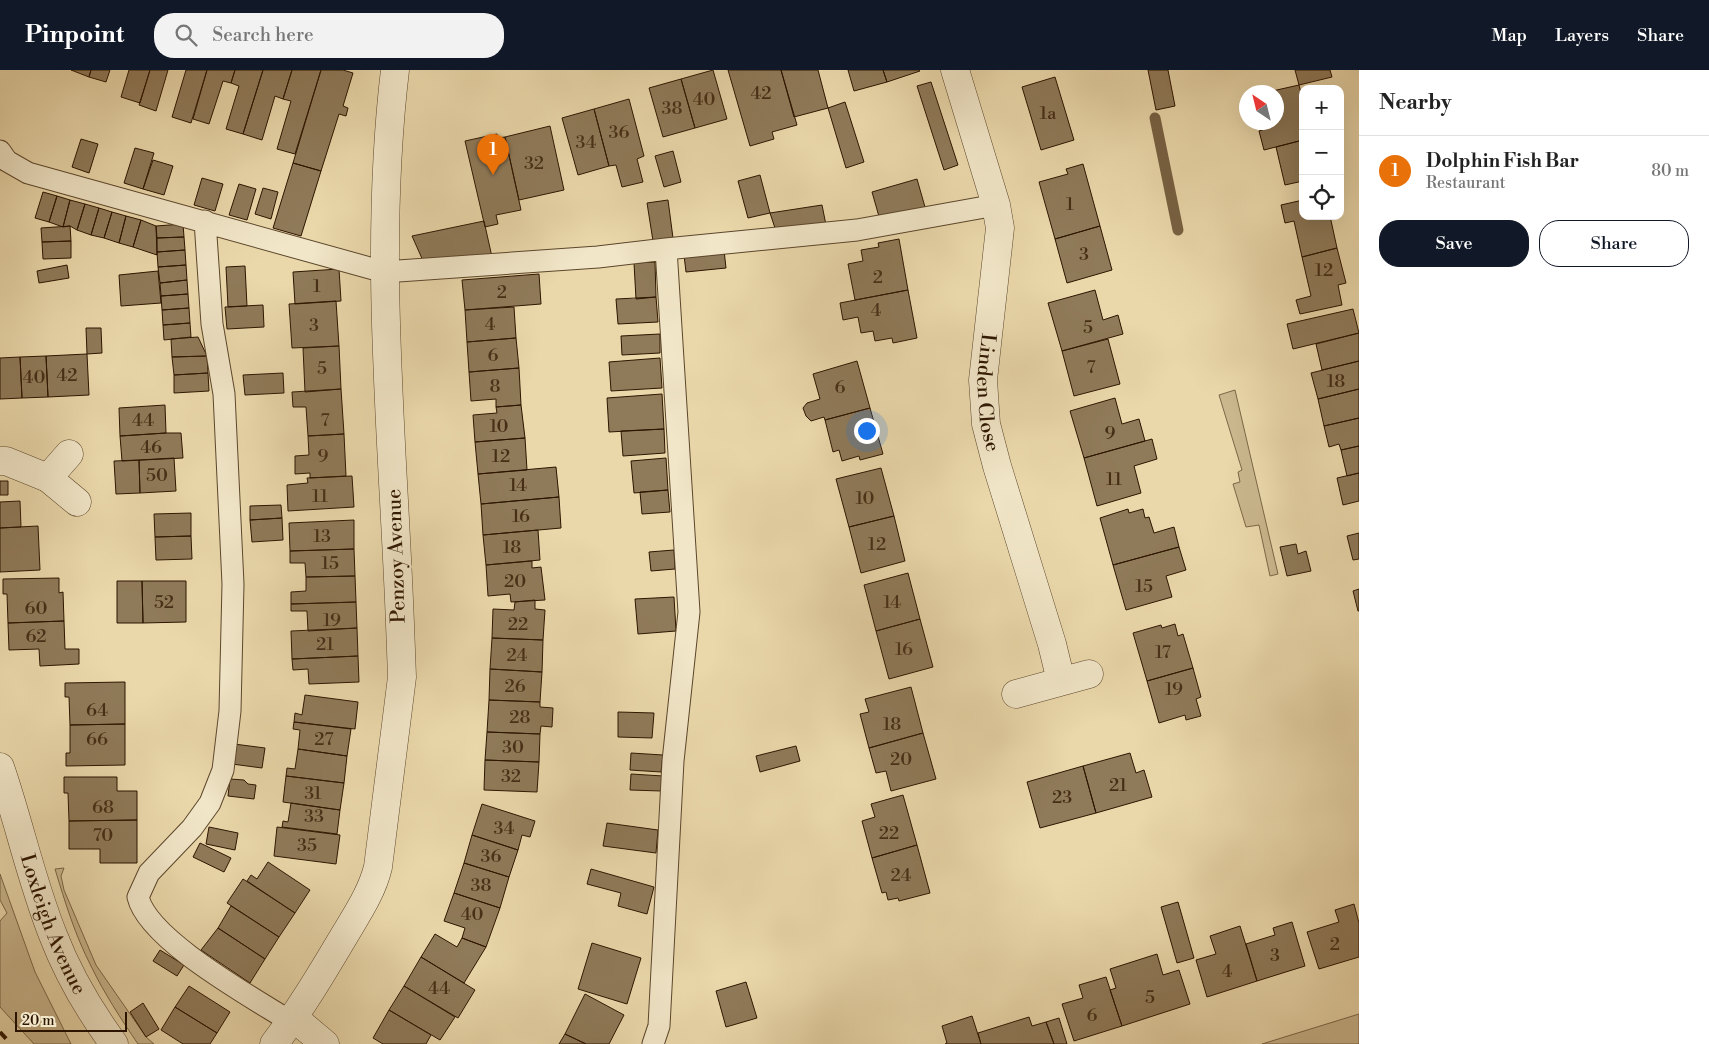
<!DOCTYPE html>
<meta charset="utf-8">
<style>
:root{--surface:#fff;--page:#f2f2f2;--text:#222;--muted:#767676;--line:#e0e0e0;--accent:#111827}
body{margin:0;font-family:"Libre Bodoni",serif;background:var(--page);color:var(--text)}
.controls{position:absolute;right:15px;top:15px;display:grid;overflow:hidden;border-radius:10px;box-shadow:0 5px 20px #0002}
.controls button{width:45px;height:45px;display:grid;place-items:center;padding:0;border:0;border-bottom:1px solid var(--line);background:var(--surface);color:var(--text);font:25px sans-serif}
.compass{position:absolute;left:1239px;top:15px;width:45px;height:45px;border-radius:50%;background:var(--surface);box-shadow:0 5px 20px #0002;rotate:325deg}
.scale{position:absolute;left:15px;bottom:12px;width:112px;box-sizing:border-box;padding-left:5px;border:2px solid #2d1500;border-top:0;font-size:14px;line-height:18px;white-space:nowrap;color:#2d1500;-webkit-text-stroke:4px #f1e6c8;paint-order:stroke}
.you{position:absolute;left:866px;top:360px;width:18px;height:18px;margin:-12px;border:4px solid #fff;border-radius:50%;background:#1a73e8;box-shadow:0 0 0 8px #1a73e833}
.badge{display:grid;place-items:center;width:32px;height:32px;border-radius:50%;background:var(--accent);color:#fff;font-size:16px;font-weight:700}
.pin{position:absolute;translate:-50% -41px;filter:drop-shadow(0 1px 2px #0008)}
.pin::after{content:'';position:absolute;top:26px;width:18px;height:15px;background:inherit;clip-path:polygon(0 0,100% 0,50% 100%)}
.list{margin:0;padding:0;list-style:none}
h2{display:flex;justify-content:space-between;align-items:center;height:65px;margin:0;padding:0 20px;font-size:21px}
h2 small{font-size:16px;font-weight:400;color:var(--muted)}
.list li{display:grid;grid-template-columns:32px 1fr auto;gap:15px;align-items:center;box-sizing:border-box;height:70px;padding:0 20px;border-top:1px solid var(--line)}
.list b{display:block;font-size:19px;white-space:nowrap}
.list p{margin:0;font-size:16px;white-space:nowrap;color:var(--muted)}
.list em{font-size:16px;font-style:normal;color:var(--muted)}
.actions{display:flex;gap:10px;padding:15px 20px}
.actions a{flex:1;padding:11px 0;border:1px solid var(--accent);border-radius:20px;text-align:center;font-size:18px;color:var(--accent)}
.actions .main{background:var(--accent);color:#fff}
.icon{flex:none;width:28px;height:28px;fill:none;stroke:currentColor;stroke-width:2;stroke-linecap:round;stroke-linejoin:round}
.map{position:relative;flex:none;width:1359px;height:974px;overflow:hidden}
header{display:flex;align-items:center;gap:30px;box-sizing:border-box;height:70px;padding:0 25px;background:var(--accent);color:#fff}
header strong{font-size:24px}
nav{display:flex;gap:28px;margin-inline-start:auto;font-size:18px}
.search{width:350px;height:45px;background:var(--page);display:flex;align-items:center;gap:12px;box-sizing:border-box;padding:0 18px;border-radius:20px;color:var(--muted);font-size:19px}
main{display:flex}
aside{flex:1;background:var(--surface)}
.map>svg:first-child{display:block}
.green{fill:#cab78e;stroke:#7c6647}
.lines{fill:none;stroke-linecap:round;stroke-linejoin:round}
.stream{stroke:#786244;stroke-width:11}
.building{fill:#8f7a59;stroke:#2d1500}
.lane-casing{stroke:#5c462b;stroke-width:23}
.street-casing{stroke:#5c462b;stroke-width:29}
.lane{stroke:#f1e6c8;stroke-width:21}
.street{stroke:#f1e6c8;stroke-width:28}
.rail{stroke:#2d1500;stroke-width:4;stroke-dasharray:9 9;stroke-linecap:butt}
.labels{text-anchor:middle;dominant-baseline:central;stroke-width:4.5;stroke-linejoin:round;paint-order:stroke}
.number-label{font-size:18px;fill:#462e16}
.street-label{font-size:20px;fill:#2d1500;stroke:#f1e6c8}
</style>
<header>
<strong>Pinpoint</strong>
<div class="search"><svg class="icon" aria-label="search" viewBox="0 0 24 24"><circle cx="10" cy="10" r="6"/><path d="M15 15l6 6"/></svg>Search here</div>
<nav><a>Map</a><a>Layers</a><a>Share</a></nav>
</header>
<main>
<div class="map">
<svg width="1359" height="974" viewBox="0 0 1359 974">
<rect width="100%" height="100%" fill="#ead8ab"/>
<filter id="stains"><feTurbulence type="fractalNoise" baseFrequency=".004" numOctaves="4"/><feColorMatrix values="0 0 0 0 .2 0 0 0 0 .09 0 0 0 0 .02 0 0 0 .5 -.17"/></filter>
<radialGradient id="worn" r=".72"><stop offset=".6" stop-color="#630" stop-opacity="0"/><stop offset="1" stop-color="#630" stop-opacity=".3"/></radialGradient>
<path class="green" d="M1235,320L1278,504L1270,506L1259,455L1246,457L1233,414L1240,412L1238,402L1242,400L1219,325Z
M64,798L61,806L64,820L96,895L146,967L154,974H138C121,949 104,923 91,896C75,865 65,832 55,799Z
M0,804L35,902L71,974H34L0,937V851L7,843L0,830Z
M1359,944V974H1262Z"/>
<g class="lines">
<path class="stream" d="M1155,48L1178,160"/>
</g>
<path class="building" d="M71,0H91L89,7Z
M91,0H110L106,12L89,7Z
M129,0H150L140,33L121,27Z
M150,0H168L156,41L139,35Z
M186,0H207L191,53L172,47Z
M207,0H235L231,13L223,11L209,54L193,49Z
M235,0H263L243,64L226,59L239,16L231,13Z
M263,0H292L283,29L275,26L262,70L243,64Z
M292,0H321L295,84L277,79L291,31L283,29Z
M321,0H343L353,3L343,36L348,38L346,46L339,44L321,101L293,93Z
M713,0L727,49L695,58L681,9Z
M728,0H781L797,55L772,62L774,69L750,76Z
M781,0H818L828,38L794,47Z
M848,0H883L887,12L854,21Z
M883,0H919L920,1L887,12Z
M1148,0H1168L1175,36L1156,40Z
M1295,0H1330L1332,7L1299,15Z
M1055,7L1074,70L1041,80L1022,17Z
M681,9L695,58L663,67L649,18Z
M931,12L958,95L944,100L917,16Z
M1299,15L1303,31V70L1264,80L1259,61L1271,57L1270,52H1276V22H1268Z
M629,29L644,86L637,89L643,112L622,117L616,95L609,96L594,39Z
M845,32L864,92L846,98L828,38Z
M594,39L609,96L578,105L562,48Z
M550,56L564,120L519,130L505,67Z
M497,64L498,68L505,67L521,140L496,145L498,154L485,157L465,71Z
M81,69L98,74L89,103L72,97Z
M1303,70V111L1285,115L1276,77Z
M135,78L154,83L143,119L124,113Z
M673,81L681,112L664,117L655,86Z
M153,90L173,96L164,125L143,119Z
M293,93L321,101L301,166L273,158Z
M1083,94L1100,156L1055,169L1039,112L1068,104L1066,99Z
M760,105L770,143L748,148L738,111Z
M202,108L223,114L215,141L194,135Z
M917,109L925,137L880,150L872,122Z
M239,114L256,119L247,150L229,145Z
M263,118L278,122L271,149L255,144Z
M43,122L57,126L49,152L35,148Z
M57,126L70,130L63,157L49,152Z
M70,130L85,134L77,160L70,156L63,157Z
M668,130L673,168L653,171L647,133Z
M1303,130V146H1330L1337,178L1302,187L1294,151L1285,153L1281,135Z
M85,134L99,138L91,165L77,160Z
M822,135L826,155L776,161L770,143Z
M99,138L112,142L104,168L91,165Z
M112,142L126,146L119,173L104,168Z
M126,146L141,150L133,177L119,173Z
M141,150L156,156L157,185L133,177Z
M484,151L492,187L424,193L412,166Z
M183,154L184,167L157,168L156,156Z
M70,156L71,171L42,172L41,158Z
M1100,156L1112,200L1067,213L1055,169Z
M184,167L185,180L157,182V168Z
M899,169L908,220L855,230L848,194L863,191L861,180L879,177L878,173Z
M71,171V188L43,189L42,172Z
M1337,178L1346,213L1338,215L1342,235L1300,244L1296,230L1311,226L1302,187Z
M185,180L186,195L158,197L157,182Z
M724,180L726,198L686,202L684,185Z
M655,192L656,227L636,229L634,193Z
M67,195L69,208L39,213L37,201Z
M186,195L187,210L160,213L158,197Z
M245,196L247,236L228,237L226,197Z
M339,199L341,231L295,234L293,202Z
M158,201L161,233L121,236L119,205Z
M539,204L541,234L465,240L462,210Z
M187,210L188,224L161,226L160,213Z
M908,220L917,268L893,273L892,268L875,271L873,261L861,263L858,247L843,250L840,233Z
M1095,220L1103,250L1118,245L1123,264L1062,281L1048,233Z
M188,224L189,238L162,240L161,226Z
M656,227L658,252L618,254L616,229Z
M336,231L339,276L292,278L289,234Z
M263,235L264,257L227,259L225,237Z
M514,237L516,268L467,272L465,240Z
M189,238L190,253L163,255L162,240Z
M1353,239L1359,263L1293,279L1287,254Z
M190,253L191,267L164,270L163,255Z
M86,258H101L102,283L87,284Z
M1359,263V291L1322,300L1316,274Z
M660,264V283L622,285L621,266Z
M198,267L207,286L172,287L171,269Z
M516,268L519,298L469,302L467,272Z
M1108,269L1120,314L1074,326L1062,281Z
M339,276L341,319L305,322L303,278Z
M87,284L89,325L48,327L46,286Z
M46,286L48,327L22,328L20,287Z
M207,286L208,303L174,305L172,287Z
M20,287L22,328L0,329V288Z
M660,288L662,318L611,321L609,292Z
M857,291L870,338L825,350L824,347L811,351L806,346L803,338L807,333L820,329L813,304Z
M1359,291V319L1318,329L1311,303Z
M519,298L521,335L496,337V329L471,331L469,302Z
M208,303L209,321L174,323V305Z
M283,303L284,323L245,325L243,305Z
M341,319L344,364L308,366L306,337H293L292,322Z
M1359,319V348L1324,356L1318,329Z
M662,324L664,359L609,362L607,328Z
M1115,328L1122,354L1139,349L1145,371L1084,388L1070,341Z
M165,335L166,363L120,366L119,338Z
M521,335L525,368L475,372L473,345L497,343L496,337Z
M870,338L883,384L860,390L859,386L842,391L839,380L833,382L825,350Z
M1359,348V376L1341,380L1339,374L1329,377L1324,356Z
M664,359L665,383L623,386L621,361Z
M166,363H181L183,388L122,391L120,366Z
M344,364L346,406L310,408V403L295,404V386L309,385L308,366Z
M525,368L527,400L478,404L475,372Z
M1152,369L1157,389L1134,396L1141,423L1097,436L1084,388Z
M1359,376V403L1347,406L1341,380Z
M174,388L176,421L140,423L139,390Z
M666,388L668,420L634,423L631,391Z
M139,390L140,423L116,424L114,391Z
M556,397L559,427L481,434L478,404Z
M881,398L894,446L849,457L836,409Z
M1359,403V431L1343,435L1337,408Z
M352,406L354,437L288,441L287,415L308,413L307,408Z
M0,411H8V425H0Z
M668,420L670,442L642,444L640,422Z
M559,427L561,458L483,465L481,434Z
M20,431L21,457L0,458V432Z
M281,435L282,448L250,450V436Z
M1128,439L1129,443L1143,439L1145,448L1149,447L1154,463L1174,457L1179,477L1113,495L1100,448Z
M191,443V466L155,467L154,444Z
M894,446L905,491L861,503L849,457Z
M282,448L283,470L252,472L250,450Z
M354,450V479L290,481L289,453Z
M38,456L40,500L0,502V458Z
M538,460L540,490L486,495L483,465Z
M1359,463V489L1353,490L1347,466Z
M191,466L192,489L156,490L155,467Z
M1296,474L1298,484L1306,481L1311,501L1287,506L1280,477Z
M1179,477L1186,500L1166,506L1172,527L1126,540L1113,495Z
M354,479L355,506L306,507L305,493H290V481Z
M674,480L675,499L651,501L649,482Z
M532,491V498L541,497L545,530L511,532L510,524L488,526L486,495Z
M908,503L920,549L876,561L864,515Z
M355,506L356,532L291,534V522L306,521V507Z
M59,508V523L63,522L64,551L8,553L7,524H3V509Z
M117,511H142L143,553H117Z
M142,511H186V552L143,553Z
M1359,519V541H1358L1353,521Z
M674,527L676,561L638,564L635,529Z
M535,530V539L545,540L543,570L492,568L493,539L514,540L515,532Z
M356,532L357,558L308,561L307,541H291V534Z
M920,549L933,597L889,609L876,561Z
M64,551L65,579H79V594L40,596L39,579L9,580L8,553Z
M1175,554L1178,566L1183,564L1193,598L1147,611L1133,563L1161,555L1162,558Z
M357,558L358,586L292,589L291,561Z
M492,568L543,570L542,602L490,599Z
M358,586L359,612L309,614L308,599L293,600L292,589Z
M1193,598L1201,627L1196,629L1201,646L1186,650L1185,645L1159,653L1147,611Z
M490,599L542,602L540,632L489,630Z
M125,612V654L70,655L69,627H65V613Z
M911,617L923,663L869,678L860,644L869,642L865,629Z
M305,625L358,632L355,659L294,652L295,643L302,645Z
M489,630L540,632V637L553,638L552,657L541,656L540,664L487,662Z
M618,642L654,643L652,668L618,667Z
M294,652L351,659L347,686L298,679L300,660L293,659Z
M125,654V695L66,696V683H70V655Z
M487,662L540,664L539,692L485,690Z
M923,663L936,709L891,721L886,701L876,703L869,678Z
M234,674L265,678L262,698L232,694Z
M796,676L800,691L760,702L756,686Z
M298,679L347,686L344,713L286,706L287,698L295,699Z
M631,683L663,685L661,702L630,700Z
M1130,683L1136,703L1144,700L1152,727L1096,743L1083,696Z
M485,690L539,692L537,722L484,720Z
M1083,696L1096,743L1040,758L1027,712Z
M631,704L663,706L661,721L630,720Z
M286,706L344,713L340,740L283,732Z
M64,707H117V721H137V750L69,751L68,723H64Z
M230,709L244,710L248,714L256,715L254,729L228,726Z
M903,725L917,775L872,788L862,751L875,747L871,734Z
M291,733L340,740L337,764L282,757L283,751L288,752Z
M482,734L535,751L530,767L522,765L518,780L472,765Z
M137,750V793H100V779H69V751Z
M607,753L658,760L656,783L603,776Z
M209,757L238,763L235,780L206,774Z
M277,757L340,765L336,794L274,786Z
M472,765L518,780L509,807L464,793Z
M200,773L231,788L224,802L193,787Z
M917,775L930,823L899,831L898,828L888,830L886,822L882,823L872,788Z
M268,792L310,820L295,843L247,811L251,805L257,809Z
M464,793L509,807L500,838L454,823Z
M591,799L654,817L647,844L618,836L621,823L587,814Z
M243,809L295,843L279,867L227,833Z
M454,823L500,838L486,877L462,868L465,858L444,851Z
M1178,832L1194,888L1177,893L1161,837Z
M1354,834L1359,853V887L1319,899L1307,862L1339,852L1335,840Z
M231,836L279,867L265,889L218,858Z
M1292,852L1305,896L1257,911L1246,874L1275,865L1273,858Z
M1240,856L1257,911L1207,927L1196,890L1216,884L1210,866Z
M218,858L265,889L250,913L201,880Z
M435,864L457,877L462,868L486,877L464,913L421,887Z
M592,873L641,888L627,934L578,919Z
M160,880L184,895L177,906L153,891Z
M1157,884L1163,905L1179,900L1190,934L1122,956L1110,920L1116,918L1110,899Z
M421,887L475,920L458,948L404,916Z
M1106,907L1122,956L1074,971L1062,934L1083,928L1079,915Z
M746,912L757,948L726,957L716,921Z
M189,916L230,942L217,963L175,937Z
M404,916L455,947L440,970L389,940Z
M585,924L624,945L609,974H586L565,964Z
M143,933L159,959L146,967L130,942Z
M175,937L217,963L210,974H183L161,960Z
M389,940L431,965L426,974H383L373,968Z
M972,946L981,974H945L947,973L942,956Z
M1029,947L1032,956L1046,952L1054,974H981L978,963Z
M1059,948L1067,974H1054L1046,952Z
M565,964L586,974H559Z"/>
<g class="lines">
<defs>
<path id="lane" d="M0,81L7,91L28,103L384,202L598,187L666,179L689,542L673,691L659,956L653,974
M205,151L212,254L224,324L233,514L230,641L223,700L210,733L192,758L149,803L138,827C148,870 252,927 291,952
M666,179L857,160L996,135"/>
<g id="street">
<path id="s1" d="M955,0L996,135L1000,158L983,310L986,354L997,396L1052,574L1061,611"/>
<path d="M0,391H6L48,408L77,432"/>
<path d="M48,408L69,384"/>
<path d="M1016,624L1089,604"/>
<path id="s2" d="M0,697C19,752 31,810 53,865C68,904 89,940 114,974"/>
<path d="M294,948L325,974"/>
<path d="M274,974C300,940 322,903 344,866C357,844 372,822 378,797L402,607L400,554C393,370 373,184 395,0"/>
</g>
</defs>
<use href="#lane" class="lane-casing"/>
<use href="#street" class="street-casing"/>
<use href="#lane" class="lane"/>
<use href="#street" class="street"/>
<path class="rail" d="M0,962L11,974"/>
</g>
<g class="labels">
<g class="number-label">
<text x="761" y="23">42</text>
<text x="704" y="29">40</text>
<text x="672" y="38">38</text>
<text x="1048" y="43">1a</text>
<text x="619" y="62">36</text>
<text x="586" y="72">34</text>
<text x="534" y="93">32</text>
<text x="1070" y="134">1</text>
<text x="1084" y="184">3</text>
<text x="1324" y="200">12</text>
<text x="878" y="207">2</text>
<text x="317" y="216">1</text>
<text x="502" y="222">2</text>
<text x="876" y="240">4</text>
<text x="490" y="254">4</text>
<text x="314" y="255">3</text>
<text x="1088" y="257">5</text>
<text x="493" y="285">6</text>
<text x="1091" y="297">7</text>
<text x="322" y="298">5</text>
<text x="67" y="305">42</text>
<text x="34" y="307">40</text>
<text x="1336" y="311">18</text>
<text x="495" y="316">8</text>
<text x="840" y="317">6</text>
<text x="143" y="350">44</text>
<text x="325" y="350">7</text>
<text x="499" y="356">10</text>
<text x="1110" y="363">9</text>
<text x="151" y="377">46</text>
<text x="323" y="386">9</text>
<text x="501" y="386">12</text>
<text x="157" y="405">50</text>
<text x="1114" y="409">11</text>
<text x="518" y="415">14</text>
<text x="320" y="426">11</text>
<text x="865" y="428">10</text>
<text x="521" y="446">16</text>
<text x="322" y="466">13</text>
<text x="877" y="474">12</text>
<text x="512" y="477">18</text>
<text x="330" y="493">15</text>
<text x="515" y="511">20</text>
<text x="1144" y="516">15</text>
<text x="164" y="532">52</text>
<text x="892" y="532">14</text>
<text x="36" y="538">60</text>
<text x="332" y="550">19</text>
<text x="518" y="554">22</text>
<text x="36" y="566">62</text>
<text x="325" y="574">21</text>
<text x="904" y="579">16</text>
<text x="1163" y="582">17</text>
<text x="517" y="585">24</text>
<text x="515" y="616">26</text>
<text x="1174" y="619">19</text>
<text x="97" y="640">64</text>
<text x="520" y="647">28</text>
<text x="892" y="654">18</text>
<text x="97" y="669">66</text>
<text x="324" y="669">27</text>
<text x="513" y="677">30</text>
<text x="901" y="689">20</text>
<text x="511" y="706">32</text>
<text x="1118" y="715">21</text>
<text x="313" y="723">31</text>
<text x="1062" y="727">23</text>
<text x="103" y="737">68</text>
<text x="314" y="746">33</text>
<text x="504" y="758">34</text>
<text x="889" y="763">22</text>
<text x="103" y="765">70</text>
<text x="307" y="775">35</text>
<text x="491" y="786">36</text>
<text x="901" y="805">24</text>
<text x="481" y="815">38</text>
<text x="472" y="844">40</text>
<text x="1335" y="874">2</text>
<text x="1275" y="885">3</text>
<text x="1227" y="901">4</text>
<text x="439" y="918">44</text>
<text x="1150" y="927">5</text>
<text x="1092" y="945">6</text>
</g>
<g class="street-label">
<text stroke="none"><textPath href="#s1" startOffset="330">Linden Close</textPath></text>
<text transform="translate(397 486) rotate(-92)">Penzoy Avenue</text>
<text stroke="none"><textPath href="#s2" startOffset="166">Loxleigh Avenue</textPath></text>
</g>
</g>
<rect width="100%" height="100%" filter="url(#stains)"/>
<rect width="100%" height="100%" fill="url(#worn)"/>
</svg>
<div class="controls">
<button>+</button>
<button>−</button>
<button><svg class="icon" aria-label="locate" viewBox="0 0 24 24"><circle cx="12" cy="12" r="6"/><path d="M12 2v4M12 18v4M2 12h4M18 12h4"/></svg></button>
</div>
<svg class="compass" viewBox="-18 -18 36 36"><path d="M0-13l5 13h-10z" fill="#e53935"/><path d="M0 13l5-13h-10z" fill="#767676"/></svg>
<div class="scale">20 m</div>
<div class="you"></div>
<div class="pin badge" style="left:493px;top:105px;background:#e8710a">1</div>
</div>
<aside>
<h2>Nearby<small></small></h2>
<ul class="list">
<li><span class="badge" style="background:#e8710a">1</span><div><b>Dolphin Fish Bar</b><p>Restaurant</p></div><em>80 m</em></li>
</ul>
<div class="actions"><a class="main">Save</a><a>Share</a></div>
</aside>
</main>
